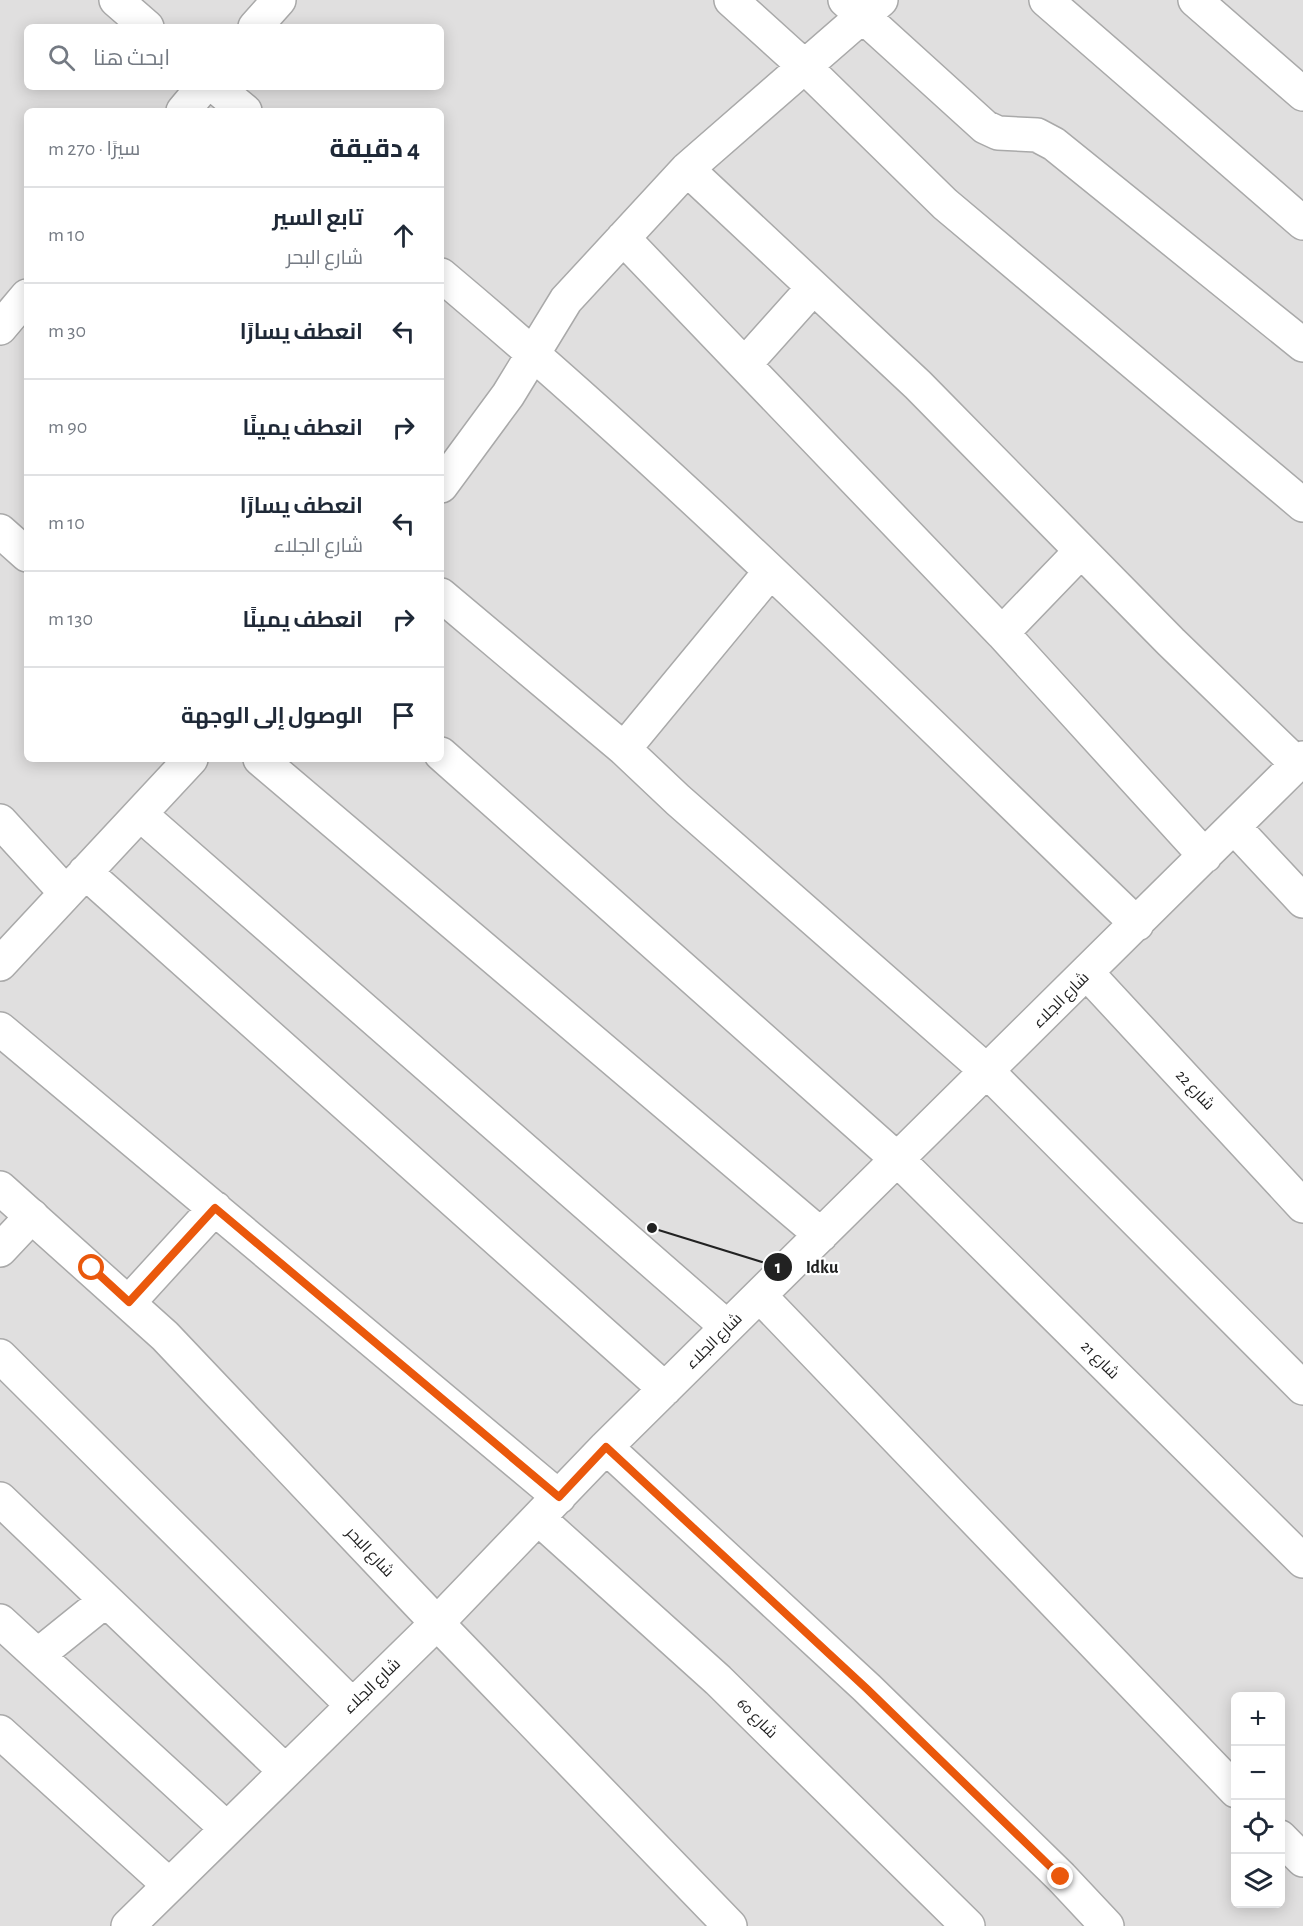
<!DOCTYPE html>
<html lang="ar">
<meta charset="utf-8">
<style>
:root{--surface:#fff;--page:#f2f2f3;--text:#1f2937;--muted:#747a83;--line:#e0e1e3}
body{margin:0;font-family:"Alegreya Sans",Cairo,sans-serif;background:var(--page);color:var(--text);direction:rtl}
.controls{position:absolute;right:18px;bottom:18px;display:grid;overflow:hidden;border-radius:9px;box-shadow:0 3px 15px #0003}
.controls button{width:54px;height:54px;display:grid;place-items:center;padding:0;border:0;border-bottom:2px solid var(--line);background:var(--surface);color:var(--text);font:30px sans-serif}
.stop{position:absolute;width:18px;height:18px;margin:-14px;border:4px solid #ea580c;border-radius:50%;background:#fff}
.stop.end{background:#ea580c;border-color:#fff;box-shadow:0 2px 6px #0008}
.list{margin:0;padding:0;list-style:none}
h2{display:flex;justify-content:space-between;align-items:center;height:78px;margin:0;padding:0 24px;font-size:26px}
h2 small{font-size:20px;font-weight:400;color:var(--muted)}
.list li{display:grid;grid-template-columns:39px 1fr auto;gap:18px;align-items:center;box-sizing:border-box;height:96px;padding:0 24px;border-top:2px solid var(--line)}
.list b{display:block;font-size:22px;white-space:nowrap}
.list p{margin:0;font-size:20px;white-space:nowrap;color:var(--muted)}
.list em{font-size:20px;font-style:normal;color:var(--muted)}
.icon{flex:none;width:33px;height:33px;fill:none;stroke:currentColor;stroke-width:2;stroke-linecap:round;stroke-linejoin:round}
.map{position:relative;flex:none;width:1303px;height:1926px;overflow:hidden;direction:ltr}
.search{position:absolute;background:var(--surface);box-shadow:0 3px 15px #0003;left:24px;top:24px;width:420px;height:66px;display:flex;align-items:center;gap:15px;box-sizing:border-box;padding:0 21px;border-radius:9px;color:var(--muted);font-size:22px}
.panel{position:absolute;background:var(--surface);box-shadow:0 3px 15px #0003;left:24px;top:108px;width:420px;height:654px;border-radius:9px;direction:rtl}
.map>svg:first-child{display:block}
.residential{fill:#e0dfdf;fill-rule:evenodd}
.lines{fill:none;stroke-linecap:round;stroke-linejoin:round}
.minor-casing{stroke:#a9a9a9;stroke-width:36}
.tertiary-casing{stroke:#a9a9a9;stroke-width:36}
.minor{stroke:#fff;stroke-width:33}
.tertiary{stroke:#fff;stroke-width:33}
.route{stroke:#ea580c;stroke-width:8}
.labels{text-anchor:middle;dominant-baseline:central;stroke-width:4.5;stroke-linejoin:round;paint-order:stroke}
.street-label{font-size:16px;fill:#222;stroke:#fff}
.leader{fill:none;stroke:#222;stroke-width:2}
.callout-dot{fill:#222;stroke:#fff;stroke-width:2}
.mark-label{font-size:18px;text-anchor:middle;font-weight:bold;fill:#fff}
.callout-label{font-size:18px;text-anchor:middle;font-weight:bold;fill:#222;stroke:#fff;stroke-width:4.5;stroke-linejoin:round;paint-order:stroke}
</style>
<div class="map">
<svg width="1303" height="1926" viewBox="0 0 1303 1926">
<rect width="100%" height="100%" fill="#f2efe9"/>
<path class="residential" d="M0,0H1303V1926H0ZM27,27H441V87H27ZM27,111H441V759H27ZM1236,1696H1280V1904H1236Z"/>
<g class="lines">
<defs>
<path id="minor" d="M116,0L147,27
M731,0L804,66L945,204L1303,505
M845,0L985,127L998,133L1037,135L1054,144L1303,345
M1046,0L1303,223
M1195,0L1303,94
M255,27L279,0
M216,87L245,111
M183,111L203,87
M687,169L918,385L1171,642L1297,764
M623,238L1002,633L1205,856
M441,275C684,479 909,705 1137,924
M0,328L27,296
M745,364L813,288
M441,486L508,395L566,300L687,169L881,0
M0,531L27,555
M441,595L624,749L678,800L988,1072L1303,1388
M1002,633L1081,551
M624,749L770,572
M441,754L897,1159L1303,1561
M260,759L821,1235
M140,814L727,1327
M0,821L66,893
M1234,827L1303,901
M85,872L665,1389
M0,964L191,759
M1088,974L1303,1206
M0,1029L559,1497
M0,1250L32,1216
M760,1296L1236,1791
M129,1302L215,1208
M0,1356L352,1705
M606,1447L867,1688L1061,1877L1107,1926
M0,1499L284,1770
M538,1518L718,1680L968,1926
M0,1621L226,1828
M38,1655L105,1601
M0,1732L169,1885
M1280,1837L1303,1860
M128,1926L437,1623L606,1447L1303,758"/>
<path id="tertiary" d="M0,1188L165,1336L437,1623L730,1926"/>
</defs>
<use href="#minor" class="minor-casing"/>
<use href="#tertiary" class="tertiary-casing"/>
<use href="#minor" class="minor"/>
<use href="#tertiary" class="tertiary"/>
</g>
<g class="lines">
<path class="route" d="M92,1268L129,1302L215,1208L559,1497L606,1447L867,1689L1061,1877"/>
</g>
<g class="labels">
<g class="street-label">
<text transform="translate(1061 1000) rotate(-45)">شارع الجلاء</text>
<text transform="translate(1195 1090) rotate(47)">شارع 22</text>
<text transform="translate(714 1341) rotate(-45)">شارع الجلاء</text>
<text transform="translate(1100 1360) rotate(45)">شارع 21</text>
<text transform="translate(370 1552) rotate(47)">شارع البحر</text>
<text transform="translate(372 1686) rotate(-44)">شارع الجلاء</text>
<text transform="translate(757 1718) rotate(45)">شارع 60</text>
</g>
</g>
<path class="leader" d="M652 1228L778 1267"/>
<g class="callout-dot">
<circle cx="652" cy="1228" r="6"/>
<circle cx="778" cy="1267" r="15"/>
</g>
<g class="mark-label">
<text x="778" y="1273">1</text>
</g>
<g class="callout-label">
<text x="822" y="1273">Idku</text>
</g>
</svg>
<div class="controls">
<button>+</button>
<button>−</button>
<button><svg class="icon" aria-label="locate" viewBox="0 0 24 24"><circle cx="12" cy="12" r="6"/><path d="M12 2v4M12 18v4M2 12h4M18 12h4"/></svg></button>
<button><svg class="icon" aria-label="layers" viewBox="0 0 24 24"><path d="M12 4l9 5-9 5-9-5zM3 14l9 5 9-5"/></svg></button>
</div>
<div class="stop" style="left:92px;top:1268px"></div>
<div class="stop end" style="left:1061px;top:1877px"></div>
<div class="search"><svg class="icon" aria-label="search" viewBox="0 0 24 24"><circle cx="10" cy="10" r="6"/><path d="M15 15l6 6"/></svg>ابحث هنا</div>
<section class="panel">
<h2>4 دقيقة<small>سيرًا · 270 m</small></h2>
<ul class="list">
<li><svg class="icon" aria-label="ahead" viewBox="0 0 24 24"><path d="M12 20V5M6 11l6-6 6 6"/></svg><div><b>تابع السير</b><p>شارع البحر</p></div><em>10 m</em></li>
<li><svg class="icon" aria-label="left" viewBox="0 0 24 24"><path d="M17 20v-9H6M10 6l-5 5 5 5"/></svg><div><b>انعطف يسارًا</b></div><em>30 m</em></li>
<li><svg class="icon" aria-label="right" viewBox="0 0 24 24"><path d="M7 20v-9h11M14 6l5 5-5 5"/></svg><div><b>انعطف يمينًا</b></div><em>90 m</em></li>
<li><svg class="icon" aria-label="left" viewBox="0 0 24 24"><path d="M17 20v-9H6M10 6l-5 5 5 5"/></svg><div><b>انعطف يسارًا</b><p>شارع الجلاء</p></div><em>10 m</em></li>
<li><svg class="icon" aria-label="right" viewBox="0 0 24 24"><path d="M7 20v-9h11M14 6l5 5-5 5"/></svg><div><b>انعطف يمينًا</b></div><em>130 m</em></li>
<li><svg class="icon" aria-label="arrive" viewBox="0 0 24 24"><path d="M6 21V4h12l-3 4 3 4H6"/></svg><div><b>الوصول إلى الوجهة</b></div></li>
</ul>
</section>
</div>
